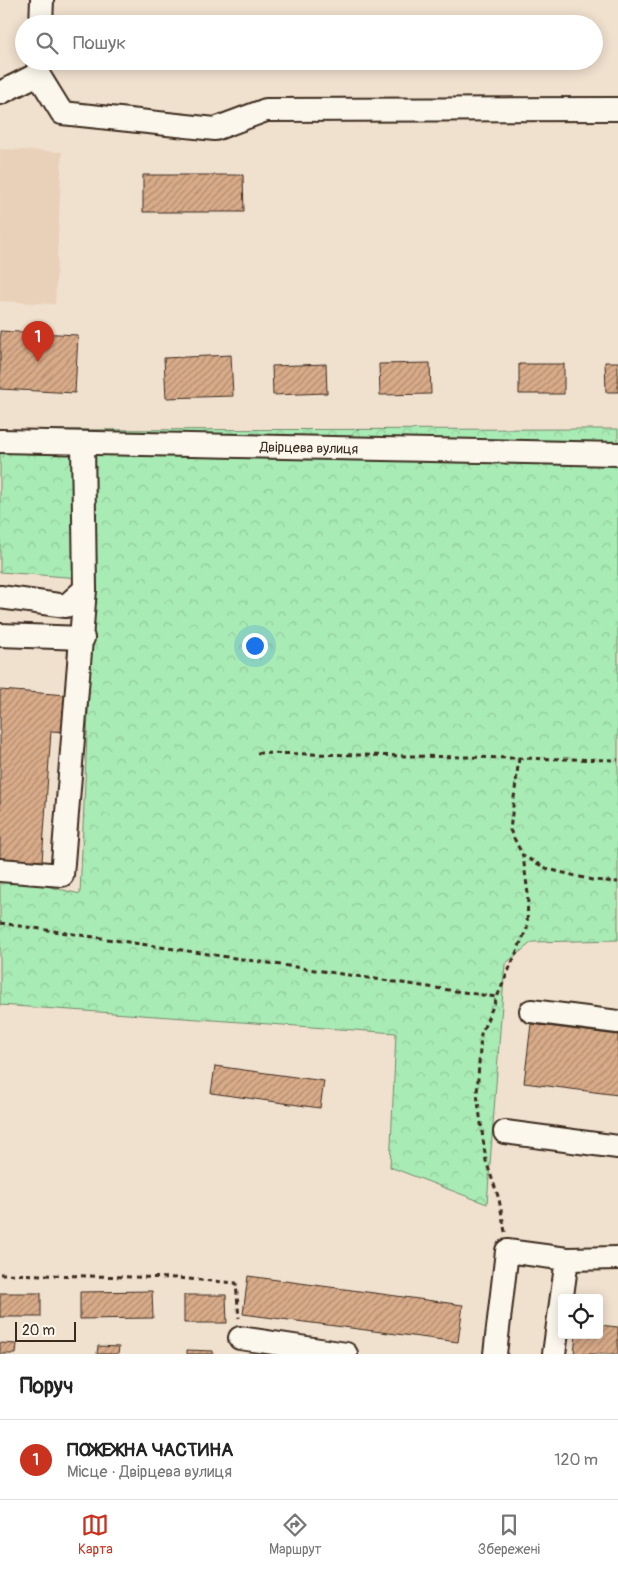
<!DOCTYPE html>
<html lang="uk">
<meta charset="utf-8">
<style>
:root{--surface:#fff;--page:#f6f6f6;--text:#222;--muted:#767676;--line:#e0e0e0;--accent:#c8321e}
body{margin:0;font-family:Pangolin,sans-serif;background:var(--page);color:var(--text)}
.controls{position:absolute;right:15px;bottom:15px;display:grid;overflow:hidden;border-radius:5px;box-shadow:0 2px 12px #0003}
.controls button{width:45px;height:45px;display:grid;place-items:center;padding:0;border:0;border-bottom:1px solid var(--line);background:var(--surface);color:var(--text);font:25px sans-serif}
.scale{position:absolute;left:15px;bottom:12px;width:61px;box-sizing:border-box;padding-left:5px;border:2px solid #3b2a1e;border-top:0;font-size:14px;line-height:18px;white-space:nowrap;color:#3b2a1e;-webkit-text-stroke:4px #fbf7ec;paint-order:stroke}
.you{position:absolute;left:254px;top:645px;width:18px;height:18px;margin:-12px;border:4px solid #fff;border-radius:50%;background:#1a73e8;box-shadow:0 0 0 8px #1a73e833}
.badge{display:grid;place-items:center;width:32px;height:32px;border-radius:50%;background:var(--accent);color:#fff;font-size:16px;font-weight:700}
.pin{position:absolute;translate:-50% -41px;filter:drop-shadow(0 1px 2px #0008)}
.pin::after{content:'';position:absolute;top:26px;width:18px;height:15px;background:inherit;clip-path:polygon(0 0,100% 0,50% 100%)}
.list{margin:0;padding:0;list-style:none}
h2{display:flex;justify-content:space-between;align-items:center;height:65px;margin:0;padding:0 20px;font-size:21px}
h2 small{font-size:16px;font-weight:400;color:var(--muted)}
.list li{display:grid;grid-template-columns:32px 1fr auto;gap:15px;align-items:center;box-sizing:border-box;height:80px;padding:0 20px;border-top:1px solid var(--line)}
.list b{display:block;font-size:19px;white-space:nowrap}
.list p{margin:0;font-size:16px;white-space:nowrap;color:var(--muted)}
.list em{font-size:16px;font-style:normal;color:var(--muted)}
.icon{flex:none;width:28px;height:28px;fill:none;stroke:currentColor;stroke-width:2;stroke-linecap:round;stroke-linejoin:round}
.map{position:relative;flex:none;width:618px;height:1354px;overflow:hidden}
.search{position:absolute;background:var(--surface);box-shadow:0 2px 12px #0003;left:15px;right:15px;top:15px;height:55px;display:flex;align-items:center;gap:12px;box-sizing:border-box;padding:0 18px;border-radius:28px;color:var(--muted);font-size:19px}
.sheet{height:145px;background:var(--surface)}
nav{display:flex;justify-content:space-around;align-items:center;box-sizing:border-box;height:70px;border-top:1px solid var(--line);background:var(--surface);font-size:14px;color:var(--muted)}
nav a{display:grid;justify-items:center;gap:2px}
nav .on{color:var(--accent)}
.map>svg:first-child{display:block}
.built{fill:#e9d0b9}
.forest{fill:url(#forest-crowns);stroke:#728a6a}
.building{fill:url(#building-hatch);stroke:#3b2a1e}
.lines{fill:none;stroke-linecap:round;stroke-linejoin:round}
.minor-casing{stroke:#3b2a1e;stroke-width:26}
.path{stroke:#3b2a1e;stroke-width:3;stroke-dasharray:5 4;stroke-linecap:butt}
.minor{stroke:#fbf7ec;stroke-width:22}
.labels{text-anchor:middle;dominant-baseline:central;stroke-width:4.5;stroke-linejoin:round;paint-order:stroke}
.street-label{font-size:14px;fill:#3b2a1e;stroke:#fbf7ec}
</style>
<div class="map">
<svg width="618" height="1354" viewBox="0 0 618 1354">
<defs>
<pattern id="forest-crowns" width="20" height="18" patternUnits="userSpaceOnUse" patternTransform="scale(1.25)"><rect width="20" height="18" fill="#a8ebb5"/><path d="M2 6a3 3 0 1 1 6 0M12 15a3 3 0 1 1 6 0" fill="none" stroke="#92ca9b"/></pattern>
<pattern id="building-hatch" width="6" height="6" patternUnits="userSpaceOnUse" patternTransform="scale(1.25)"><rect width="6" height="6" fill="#d8ab89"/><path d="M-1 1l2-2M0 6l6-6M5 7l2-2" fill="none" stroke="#b08b6f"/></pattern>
</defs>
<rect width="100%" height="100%" fill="#f0e0ce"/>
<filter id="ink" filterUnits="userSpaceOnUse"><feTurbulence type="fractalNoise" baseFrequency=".02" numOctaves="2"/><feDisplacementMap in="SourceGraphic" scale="10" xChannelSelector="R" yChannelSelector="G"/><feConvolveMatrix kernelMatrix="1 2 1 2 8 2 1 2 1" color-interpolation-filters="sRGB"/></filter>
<g filter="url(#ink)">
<path class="built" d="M0,149L62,152L55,304L0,301Z"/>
<path class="forest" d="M618,429V940L532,942L505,964L487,1204L390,1167L396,1033L0,1005V875L80,894L94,579L0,572V430Z"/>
<path class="building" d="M143,175H243L244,212H143Z
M0,331L78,335L75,393L0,389Z
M231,355L233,396L166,398L164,358Z
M605,362H618V392H606Z
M430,363L431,394L380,395L379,364Z
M326,364L327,393L273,395L272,366Z
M519,364H564V394H519Z
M0,690L67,695L65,732L51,731L42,862L0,859Z
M531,1024L618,1035V1095L524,1083Z
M215,1066L324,1081L320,1108L211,1093Z
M248,1276L463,1305L458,1342L243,1314Z
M152,1291L153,1318L80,1319V1292Z
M0,1293H41V1317H0Z
M184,1295H226L227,1323H184Z
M599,1325L618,1327V1354H574L576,1335H599Z
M0,1343L17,1344L16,1354H0Z
M98,1346L119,1347L118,1354H97Z
M187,1350L213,1351V1354H187Z"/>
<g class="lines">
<defs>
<g id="minor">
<path d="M41,24L42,0"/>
<path d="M39,61L38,74L62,113L215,129L266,110L618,109"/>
<path d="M0,93L38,74"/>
<path id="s1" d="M0,441L618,454"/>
<path d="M0,597L66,606L85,589L83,443"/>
<path d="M0,635L83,638"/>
<path d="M0,870L62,875L85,589"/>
<path d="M531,1011L618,1022"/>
<path d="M505,1132L618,1147"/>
<path d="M567,1259L618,1258"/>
<path d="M240,1338L346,1354"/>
<path d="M495,1354L507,1251L567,1259L554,1354"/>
</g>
</defs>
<use href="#minor" class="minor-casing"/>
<path class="path" d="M257,753L618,760
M519,758L510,830L523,856L548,869L592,880L618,882
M0,923L496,997
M505,1232L499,1199L486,1161L477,1094L481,1034L527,928L528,894L523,856
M0,1274L177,1278L236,1283L239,1318"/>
<use href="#minor" class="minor"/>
</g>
</g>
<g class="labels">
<g class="street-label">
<text stroke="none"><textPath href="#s1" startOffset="309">Двірцева вулиця</textPath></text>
</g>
</g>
</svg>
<div class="controls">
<button><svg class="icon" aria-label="locate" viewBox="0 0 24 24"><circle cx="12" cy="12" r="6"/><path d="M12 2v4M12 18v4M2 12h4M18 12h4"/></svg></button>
</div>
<div class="scale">20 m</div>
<div class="you"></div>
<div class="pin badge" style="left:38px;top:362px">1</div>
<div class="search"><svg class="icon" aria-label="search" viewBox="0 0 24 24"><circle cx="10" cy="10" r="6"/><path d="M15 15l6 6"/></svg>Пошук</div>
</div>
<section class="sheet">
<h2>Поруч<small></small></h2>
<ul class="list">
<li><span class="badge">1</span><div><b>ПОЖЕЖНА ЧАСТИНА</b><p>Місце · Двірцева вулиця</p></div><em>120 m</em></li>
</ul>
</section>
<nav>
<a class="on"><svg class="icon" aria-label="map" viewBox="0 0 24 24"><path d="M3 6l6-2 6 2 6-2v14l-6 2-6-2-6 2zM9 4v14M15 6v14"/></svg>Карта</a>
<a><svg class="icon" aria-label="directions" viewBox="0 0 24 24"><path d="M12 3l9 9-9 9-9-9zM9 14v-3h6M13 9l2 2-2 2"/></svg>Маршрут</a>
<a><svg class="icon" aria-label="saved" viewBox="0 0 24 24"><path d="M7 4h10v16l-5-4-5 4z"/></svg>Збережені</a>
</nav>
